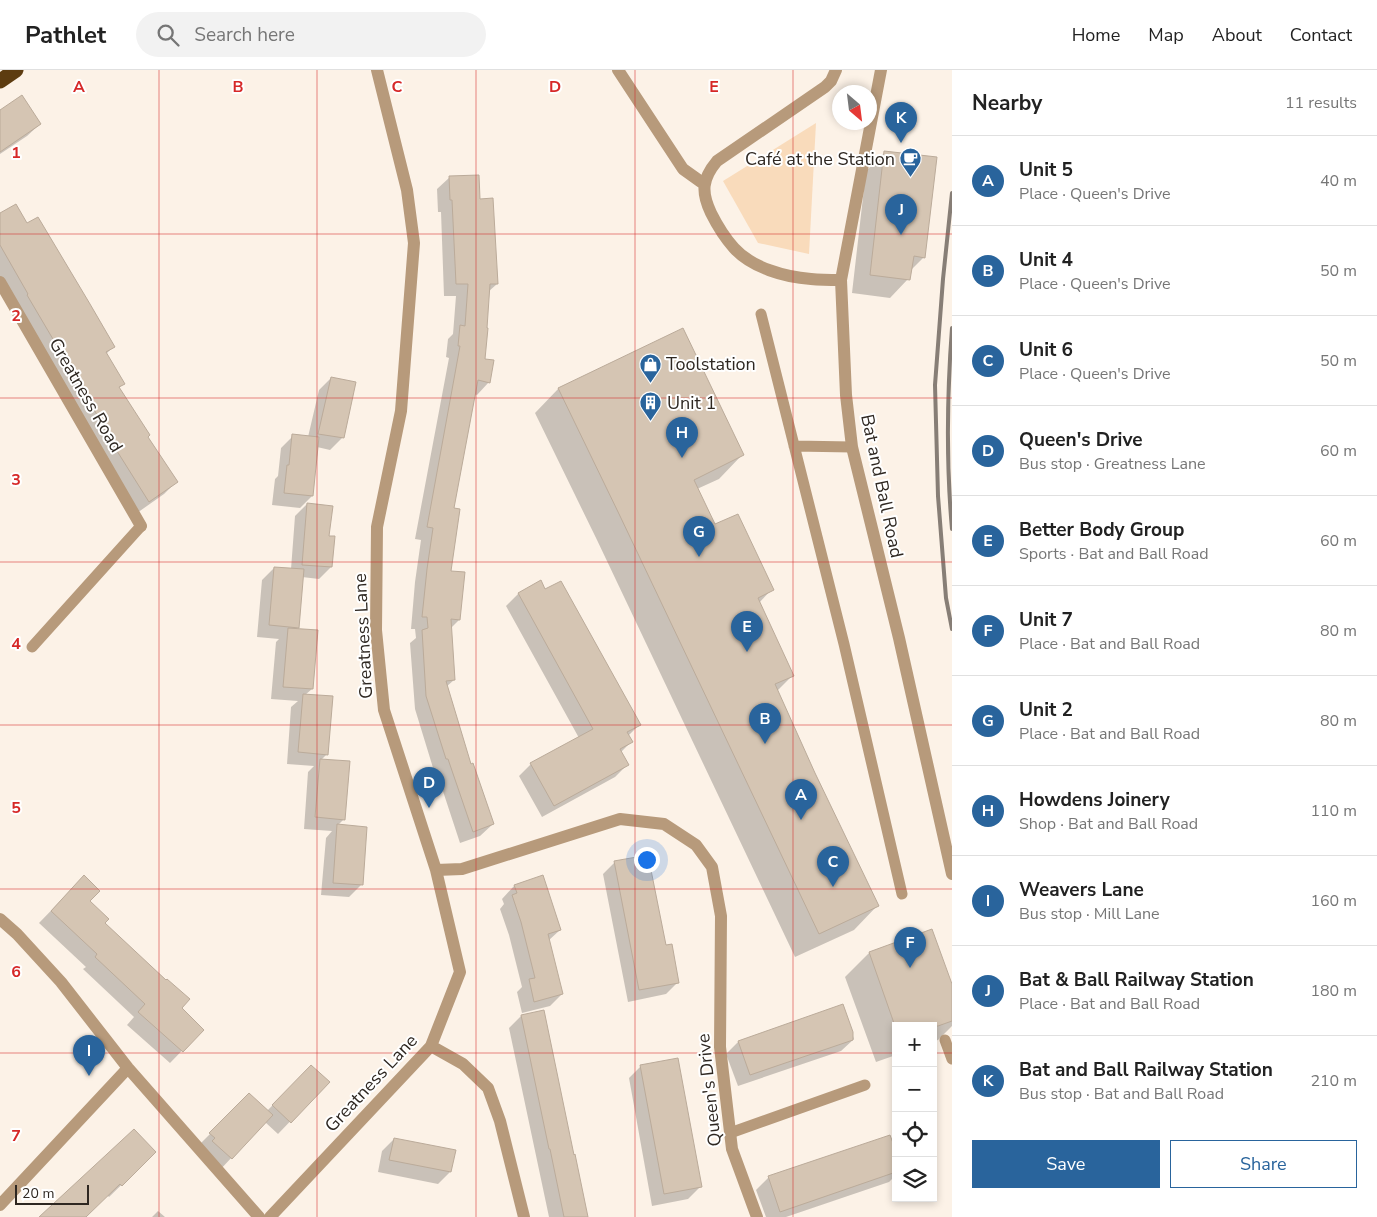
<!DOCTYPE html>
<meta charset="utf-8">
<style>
:root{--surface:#fff;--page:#f2f2f2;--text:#222;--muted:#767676;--line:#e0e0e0;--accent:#29649c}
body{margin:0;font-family:"Nunito Sans",sans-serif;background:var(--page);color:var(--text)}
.controls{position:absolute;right:15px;bottom:15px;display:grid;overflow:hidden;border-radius:0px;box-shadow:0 2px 8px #0003}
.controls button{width:45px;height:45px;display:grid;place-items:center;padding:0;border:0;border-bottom:1px solid var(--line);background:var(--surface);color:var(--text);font:25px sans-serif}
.compass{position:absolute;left:832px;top:15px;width:45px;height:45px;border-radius:50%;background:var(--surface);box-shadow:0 2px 8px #0003;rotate:152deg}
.scale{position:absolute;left:15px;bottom:12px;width:74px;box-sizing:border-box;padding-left:5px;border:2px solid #2e2721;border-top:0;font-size:14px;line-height:18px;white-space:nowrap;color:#2e2721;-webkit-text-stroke:4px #fff;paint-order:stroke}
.you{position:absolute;left:646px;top:789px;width:18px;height:18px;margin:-12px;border:4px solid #fff;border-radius:50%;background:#1a73e8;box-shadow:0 0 0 8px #1a73e833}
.badge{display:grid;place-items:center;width:32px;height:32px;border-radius:50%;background:var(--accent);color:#fff;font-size:16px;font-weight:700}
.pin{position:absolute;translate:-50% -41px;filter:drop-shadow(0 1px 2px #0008)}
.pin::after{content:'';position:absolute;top:26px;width:18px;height:15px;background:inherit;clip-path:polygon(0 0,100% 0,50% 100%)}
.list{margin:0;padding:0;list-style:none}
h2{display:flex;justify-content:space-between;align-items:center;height:65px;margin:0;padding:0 20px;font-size:21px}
h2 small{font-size:16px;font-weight:400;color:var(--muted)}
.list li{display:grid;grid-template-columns:32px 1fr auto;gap:15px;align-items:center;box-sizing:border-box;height:90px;padding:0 20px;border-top:1px solid var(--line)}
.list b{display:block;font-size:19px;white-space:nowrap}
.list p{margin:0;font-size:16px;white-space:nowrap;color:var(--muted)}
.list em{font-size:16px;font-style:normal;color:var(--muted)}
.actions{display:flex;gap:10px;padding:15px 20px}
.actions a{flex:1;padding:11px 0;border:1px solid var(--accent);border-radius:0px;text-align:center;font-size:18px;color:var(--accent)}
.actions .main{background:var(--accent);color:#fff}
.icon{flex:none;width:28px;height:28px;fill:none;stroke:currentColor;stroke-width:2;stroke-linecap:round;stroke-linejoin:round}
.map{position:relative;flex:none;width:952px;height:1147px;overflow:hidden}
header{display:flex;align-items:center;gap:30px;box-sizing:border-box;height:70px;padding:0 25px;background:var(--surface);border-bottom:1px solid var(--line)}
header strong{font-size:24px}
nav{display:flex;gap:28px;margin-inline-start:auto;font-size:18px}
.search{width:350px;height:45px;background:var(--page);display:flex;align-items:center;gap:12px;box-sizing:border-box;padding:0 18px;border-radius:28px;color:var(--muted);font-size:19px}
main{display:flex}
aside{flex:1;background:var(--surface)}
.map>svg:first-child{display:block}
.green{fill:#f9dbbb}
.shadow{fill:#0003}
.building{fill:#d5c5b3;stroke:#bbab9a}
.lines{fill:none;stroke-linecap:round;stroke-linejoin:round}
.lane{stroke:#b79a7b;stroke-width:11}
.street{stroke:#b79a7b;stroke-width:12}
.highway{stroke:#5d3c10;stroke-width:15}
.rail{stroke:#877e76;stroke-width:4}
.grid{fill:none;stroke:#d62828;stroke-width:1;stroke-opacity:0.55}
.labels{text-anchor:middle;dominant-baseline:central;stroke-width:4;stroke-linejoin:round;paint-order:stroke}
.poi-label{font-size:18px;fill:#2e2721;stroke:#fff;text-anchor:start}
.street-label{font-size:18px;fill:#2e2721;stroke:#fff}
.grid-label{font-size:16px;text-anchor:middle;font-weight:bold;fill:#d62828;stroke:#fff;stroke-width:4;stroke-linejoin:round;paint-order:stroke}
</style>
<header>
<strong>Pathlet</strong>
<div class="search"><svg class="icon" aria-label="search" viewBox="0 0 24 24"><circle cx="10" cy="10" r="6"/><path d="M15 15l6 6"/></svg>Search here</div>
<nav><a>Home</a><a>Map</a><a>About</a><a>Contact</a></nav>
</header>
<main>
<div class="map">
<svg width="952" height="1147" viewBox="0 0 952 1147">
<rect width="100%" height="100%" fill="#fcf2e7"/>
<path class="green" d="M816,53L809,184L758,173L723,111Z"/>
<path class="shadow" d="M0,41L40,54L27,66L0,84Z
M884,83L924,187L910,201L908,209L890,228L852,223L866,101Z
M450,107L479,130L497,214L488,222L483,290L489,312L477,325L474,324L452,439L450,502L459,550L451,558L454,610L446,617L470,695L493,754L480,766L460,773L436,700L434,701L415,639L410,573L416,568L415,559H411L415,512L421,470L415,469L449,288L446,287L448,269L453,264L456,226H444L441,142H438L437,119Z
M0,145L26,155L113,277L106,284L123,314L118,319L146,367L176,412L164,424L137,443L0,208Z
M683,260L742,385L719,409L697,419L715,456L772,519L759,533L793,605L777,621L814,703L877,836L854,860L795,887L597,470L535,343L558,319Z
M331,308L343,367L330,380L317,377L312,426L300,438L272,435L275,409L278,406L281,378L293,366L308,367L319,320Z
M307,434L328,468L331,497L319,509L302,507L298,557L295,560L312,619L305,625L327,684L321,690L344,749L338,755L361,815L349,827L321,825L326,768L332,761L304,759L308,702L314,696L287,694L291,637L298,631L271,629L276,572L279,569L257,567L262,510L274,498L291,499L295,446Z
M540,512L545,521L639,655L628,666L631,672L621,682L627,695L615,707L542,747L519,706L531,694L579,668L506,536L518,524Z
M615,792L665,877L678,912L666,924L628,932L603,804Z
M542,807L560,860L548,871L562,924L550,936L522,943L517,922L522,917L509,865L500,839L504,834L502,829L514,816Z
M72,819L89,831L103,853L165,912L180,939L202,960L170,993L127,955L134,947L83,899L86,897L39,853Z
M931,860L952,918V956L938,970L933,972V956H896V985L876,992L845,907L869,883Z
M843,936L854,969L841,981L738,1016L726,984L738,972Z
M543,941L585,1147H549L509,958L521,946Z
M311,996L328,1012L278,1064L265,1052L219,1101L198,1076L249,1025L267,1041Z
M641,996L700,1117L688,1129L652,1136L629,1008Z
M889,1066L896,1085V1105L889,1112L786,1147H766L756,1120L768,1108Z
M394,1069L450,1102L438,1114L378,1102L382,1081Z
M155,1082L109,1127L107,1125L85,1147H41Z
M158,1141L165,1147H152Z"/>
<path class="building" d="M22,25L41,54L0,82V40Z
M884,81L937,87L925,188L914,186L910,210L870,205Z
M479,105L480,129L493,128L498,214H490L487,258H488L485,289L494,290L490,313L478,310L454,438L460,439L451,501L465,502L460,550L451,549L455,610L446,611L471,694L473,693L494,754L473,762L448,689H446L426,626L422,560L428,558L427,547H422L427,499L433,458L427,457L460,276H458L460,255L465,256L468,214H456L452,130H450L449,106Z
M16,134L27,153L38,147L90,234L115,277L106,282L125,314L119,317L150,365L148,367L178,412L149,432L117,381L61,280L60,281L27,225L28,224L0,175V143Z
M683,258L744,385L694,410L715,454L738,444L774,520L758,528L794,606L775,614L815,703L879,836L819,864L620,446L558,318Z
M331,307L356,312L344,368L318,364Z
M292,364L319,367L313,426L284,423L287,395H289Z
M307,433L333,436L329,466H335L332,497L302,495Z
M274,497L304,499L299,558L269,555Z
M541,510L545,519L561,511L641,655L627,662L633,672L620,679L629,695L554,736L530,693L593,659L518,523Z
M288,558L318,560L313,619L283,617Z
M303,624L333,626L328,685L298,682Z
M320,689L350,691L345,750L315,747Z
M337,754L367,757L363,815L333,813Z
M648,785L666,875L672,874L679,913L639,920L614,791Z
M84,805L100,821L90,831L109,849L105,853L166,910L167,909L190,929L182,938L204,960L183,982L138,942L145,934L95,887L97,884L51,841Z
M543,805L561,860L548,864L563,924L534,932L529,909L535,908L521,852L512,825L517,823L514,815Z
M932,859L952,914V951L938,956H895L869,882Z
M843,934L853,962V970L750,1005L738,971Z
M544,940L574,1085L575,1084L588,1147H564L550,1079H549L521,945Z
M678,988L702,1117L664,1124L640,995Z
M311,995L330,1012L291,1053L272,1035Z
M249,1023L273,1045L232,1089L212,1071L215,1068L209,1063Z
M134,1059L156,1082L122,1116L120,1114L86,1147H39Z
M890,1065L896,1081V1102L780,1142L768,1106Z
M394,1068L456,1080L451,1102L389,1090Z"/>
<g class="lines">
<path class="lane" d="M761,244L844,574L902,824
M794,376L852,377
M32,577L141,456
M945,970L952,989
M730,1063L865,1015"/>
<path class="street" d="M618,0L683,99L704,114
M836,0L831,11L825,17L717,91C702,109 701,122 711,143C717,155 725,168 734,178C752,198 785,207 811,209C821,210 831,210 841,210
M881,0L841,210L846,325L852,377L899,568L952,804
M0,212L141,456
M436,800L462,799L620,749L664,754L696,775L712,797L721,846L720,977L732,1079L757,1147
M0,849L17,864L61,912L128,998L259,1147
M431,976L463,994L488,1018L500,1051L524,1147
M0,1135L128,998
M270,1147L431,976L460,902L436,800L384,640L376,560L377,457L401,341L414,173L407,120L377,0"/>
<path class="highway" d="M0,11L16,0"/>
<path class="rail" d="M952,123L943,209L935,315L938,426L946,528L952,559
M952,258C947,325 946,392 952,459"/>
</g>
<path class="grid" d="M159,0V1147M317,0V1147M476,0V1147M635,0V1147M793,0V1147M0,164H952M0,328H952M0,492H952M0,655H952M0,819H952M0,983H896M933,983H952"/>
<defs>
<symbol id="cafe-pin" viewBox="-11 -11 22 30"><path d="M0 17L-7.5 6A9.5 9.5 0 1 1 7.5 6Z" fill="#29649c" stroke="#fff"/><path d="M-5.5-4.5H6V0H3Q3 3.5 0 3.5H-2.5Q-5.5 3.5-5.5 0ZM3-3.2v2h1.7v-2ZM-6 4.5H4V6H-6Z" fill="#fff"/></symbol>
<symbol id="shop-pin" viewBox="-11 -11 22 30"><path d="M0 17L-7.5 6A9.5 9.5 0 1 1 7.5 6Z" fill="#29649c" stroke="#fff"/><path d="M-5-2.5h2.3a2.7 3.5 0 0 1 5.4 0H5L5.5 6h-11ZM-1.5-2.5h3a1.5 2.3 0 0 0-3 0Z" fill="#fff"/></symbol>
<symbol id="building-pin" viewBox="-11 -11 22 30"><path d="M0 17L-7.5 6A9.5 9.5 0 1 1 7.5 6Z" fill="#29649c" stroke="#fff"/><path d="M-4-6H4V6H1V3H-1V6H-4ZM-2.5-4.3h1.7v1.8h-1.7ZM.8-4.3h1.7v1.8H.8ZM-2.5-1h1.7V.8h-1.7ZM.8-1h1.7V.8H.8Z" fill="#fff"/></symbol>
</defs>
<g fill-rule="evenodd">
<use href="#cafe-pin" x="898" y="76" width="25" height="34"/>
<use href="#shop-pin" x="638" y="282" width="25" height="34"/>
<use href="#building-pin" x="638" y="320" width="25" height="34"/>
</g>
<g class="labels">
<g class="poi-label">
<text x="895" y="89" text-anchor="end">Café at the Station</text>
<text x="666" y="294">Toolstation</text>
<text x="667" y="333">Unit 1</text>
</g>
<g class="street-label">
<text transform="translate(86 325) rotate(60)">Greatness Road</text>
<text transform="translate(882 416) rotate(78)">Bat and Ball Road</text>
<text transform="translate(363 566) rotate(-93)">Greatness Lane</text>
<text transform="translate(371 1013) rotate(-47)">Greatness Lane</text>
<text transform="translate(709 1020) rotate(-96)">Queen's Drive</text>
</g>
</g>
<g class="grid-label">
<text x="79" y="22">A</text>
<text x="238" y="22">B</text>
<text x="397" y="22">C</text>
<text x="555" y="22">D</text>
<text x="714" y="22">E</text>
<text x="16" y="88">1</text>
<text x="16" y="251">2</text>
<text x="16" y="415">3</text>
<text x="16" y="579">4</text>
<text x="16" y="743">5</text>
<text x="16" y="907">6</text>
<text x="16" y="1071">7</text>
</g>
</svg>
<div class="controls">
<button>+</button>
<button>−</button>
<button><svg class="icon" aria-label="locate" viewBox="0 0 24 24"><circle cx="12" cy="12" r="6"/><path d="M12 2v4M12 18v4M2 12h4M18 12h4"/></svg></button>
<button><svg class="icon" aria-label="layers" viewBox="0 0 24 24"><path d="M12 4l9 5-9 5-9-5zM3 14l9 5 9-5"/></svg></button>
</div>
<svg class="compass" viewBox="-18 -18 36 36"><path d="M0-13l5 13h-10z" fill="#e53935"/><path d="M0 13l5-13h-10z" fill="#767676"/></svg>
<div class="scale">20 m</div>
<div class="you"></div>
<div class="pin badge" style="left:801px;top:750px">A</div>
<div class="pin badge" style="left:765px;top:674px">B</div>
<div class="pin badge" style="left:833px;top:817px">C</div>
<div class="pin badge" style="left:429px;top:738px">D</div>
<div class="pin badge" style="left:747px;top:582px">E</div>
<div class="pin badge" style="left:910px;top:898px">F</div>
<div class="pin badge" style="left:699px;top:487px">G</div>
<div class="pin badge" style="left:682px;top:388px">H</div>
<div class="pin badge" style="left:89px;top:1006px">I</div>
<div class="pin badge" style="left:901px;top:165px">J</div>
<div class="pin badge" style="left:901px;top:73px">K</div>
</div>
<aside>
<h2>Nearby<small>11 results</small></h2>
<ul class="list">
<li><span class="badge">A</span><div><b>Unit 5</b><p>Place · Queen's Drive</p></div><em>40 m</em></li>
<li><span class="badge">B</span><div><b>Unit 4</b><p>Place · Queen's Drive</p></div><em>50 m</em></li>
<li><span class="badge">C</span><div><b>Unit 6</b><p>Place · Queen's Drive</p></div><em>50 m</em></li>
<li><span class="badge">D</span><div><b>Queen's Drive</b><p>Bus stop · Greatness Lane</p></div><em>60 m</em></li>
<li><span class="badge">E</span><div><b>Better Body Group</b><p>Sports · Bat and Ball Road</p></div><em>60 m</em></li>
<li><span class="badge">F</span><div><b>Unit 7</b><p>Place · Bat and Ball Road</p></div><em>80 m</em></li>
<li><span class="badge">G</span><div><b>Unit 2</b><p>Place · Bat and Ball Road</p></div><em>80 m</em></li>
<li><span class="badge">H</span><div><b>Howdens Joinery</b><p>Shop · Bat and Ball Road</p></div><em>110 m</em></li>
<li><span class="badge">I</span><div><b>Weavers Lane</b><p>Bus stop · Mill Lane</p></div><em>160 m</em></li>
<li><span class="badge">J</span><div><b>Bat &amp; Ball Railway Station</b><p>Place · Bat and Ball Road</p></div><em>180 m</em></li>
<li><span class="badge">K</span><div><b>Bat and Ball Railway Station</b><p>Bus stop · Bat and Ball Road</p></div><em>210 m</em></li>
</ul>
<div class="actions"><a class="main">Save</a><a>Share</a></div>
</aside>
</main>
